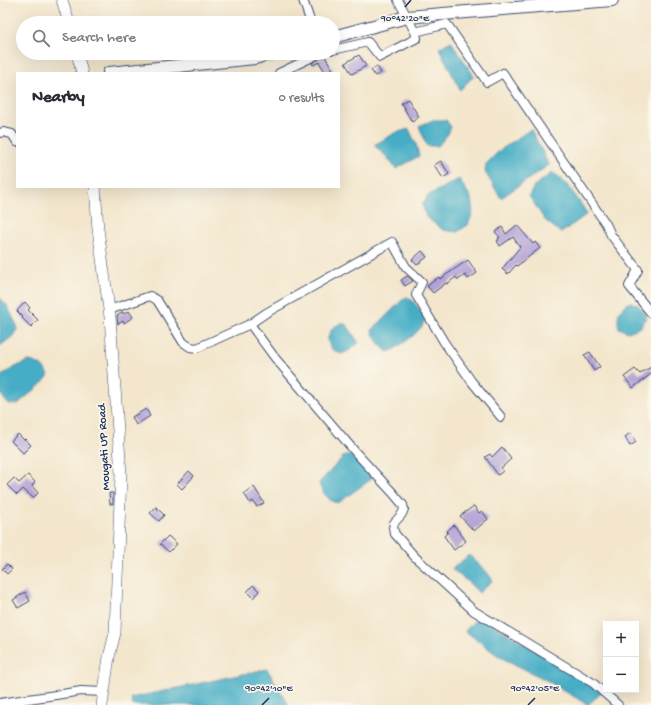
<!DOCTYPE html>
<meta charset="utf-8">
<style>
:root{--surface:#fff;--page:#f7f7f7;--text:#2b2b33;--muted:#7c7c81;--line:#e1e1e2}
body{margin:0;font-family:"Gochi Hand",sans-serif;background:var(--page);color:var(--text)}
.controls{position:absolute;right:12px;bottom:12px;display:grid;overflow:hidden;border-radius:0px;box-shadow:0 4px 16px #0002}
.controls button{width:36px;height:36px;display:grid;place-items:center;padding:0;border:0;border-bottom:1px solid var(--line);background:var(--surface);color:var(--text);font:20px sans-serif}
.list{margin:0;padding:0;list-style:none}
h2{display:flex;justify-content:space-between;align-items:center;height:52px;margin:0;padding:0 16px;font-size:17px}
h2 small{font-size:13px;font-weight:400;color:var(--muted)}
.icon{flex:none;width:22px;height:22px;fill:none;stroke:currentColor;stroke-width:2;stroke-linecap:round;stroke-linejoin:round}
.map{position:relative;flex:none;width:651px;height:705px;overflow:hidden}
.search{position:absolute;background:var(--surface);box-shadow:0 4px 16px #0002;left:16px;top:16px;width:324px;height:44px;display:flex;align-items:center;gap:10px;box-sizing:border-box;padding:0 14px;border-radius:22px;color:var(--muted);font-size:15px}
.panel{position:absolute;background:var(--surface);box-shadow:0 4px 16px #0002;left:16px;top:72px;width:324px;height:116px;border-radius:0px}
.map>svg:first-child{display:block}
.water{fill:#45adc5;stroke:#306e92}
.building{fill:#b4a3d6}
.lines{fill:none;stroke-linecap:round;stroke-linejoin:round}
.street-casing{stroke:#3b4a6e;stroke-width:10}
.secondary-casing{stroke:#3b4a6e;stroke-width:12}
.primary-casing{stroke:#3b4a6e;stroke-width:14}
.street{stroke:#fff;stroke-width:8}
.secondary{stroke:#fff;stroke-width:11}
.primary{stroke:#fff;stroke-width:12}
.ticks{fill:none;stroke:#1b2f5e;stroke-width:1.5}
.labels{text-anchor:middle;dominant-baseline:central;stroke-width:3.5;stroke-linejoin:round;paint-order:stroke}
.street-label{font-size:12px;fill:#1b2f5e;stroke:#fbf7ec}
.ticks-label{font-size:10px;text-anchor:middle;fill:#1b2f5e;stroke:#fbf7ec;stroke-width:3.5;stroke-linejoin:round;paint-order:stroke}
</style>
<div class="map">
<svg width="651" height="705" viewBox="0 0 651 705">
<rect width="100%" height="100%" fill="#fbf7ec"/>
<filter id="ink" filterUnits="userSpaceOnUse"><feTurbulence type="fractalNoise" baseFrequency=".025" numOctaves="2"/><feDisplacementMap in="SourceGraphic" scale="8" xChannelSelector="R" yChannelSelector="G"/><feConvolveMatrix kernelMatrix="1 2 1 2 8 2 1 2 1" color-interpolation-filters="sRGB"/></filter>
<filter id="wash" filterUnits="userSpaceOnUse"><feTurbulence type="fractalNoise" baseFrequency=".012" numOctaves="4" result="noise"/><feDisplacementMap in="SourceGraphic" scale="16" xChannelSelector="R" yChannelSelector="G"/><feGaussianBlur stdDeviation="0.9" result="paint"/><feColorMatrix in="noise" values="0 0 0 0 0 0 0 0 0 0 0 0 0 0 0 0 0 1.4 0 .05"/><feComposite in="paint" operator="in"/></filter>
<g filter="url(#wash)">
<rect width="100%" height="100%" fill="#f3e6cc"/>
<path class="water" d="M451,41L474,76L460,90L439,48Z
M433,120H446L451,127L448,134L438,146H427L419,126Z
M409,129L416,144L419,156L396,169L387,157L374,145L395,133Z
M531,129L549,165L501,198L485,172L486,164L499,151Z
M552,173C563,176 582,204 587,214L561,233L545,220L529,196L534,186Z
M459,179L471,198L473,212L468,225L457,232L443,230L426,217L422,204L429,195Z
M407,297C412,299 414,303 418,307C420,311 424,314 424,318C426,330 401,344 393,350L388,352C381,347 374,339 372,330L403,299Z
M0,298L7,305L18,328L12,337L0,346Z
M631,302L638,305L647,315L641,327L628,332L619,328C617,320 617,311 625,305C626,303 629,303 631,302Z
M342,323L347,325L359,343L350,350L342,354C340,353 338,353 336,352C322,344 328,327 342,323Z
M29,361C39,363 43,366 49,375C41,387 28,394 18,404H8C0,395 0,390 0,377C9,370 18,365 29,361Z
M346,455H348L351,456L371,474L372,477L370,480L341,501C338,502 338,503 334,502C328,500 320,490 319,483L343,457Z
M469,555L486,571L493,580L479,593L467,581L452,569Z
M479,616L602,692L588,705L546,680L500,657L465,631Z
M267,669L289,705H132L131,698Z"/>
<g id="blocks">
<path class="building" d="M359,55L366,66L352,74L345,63Z
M325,56L327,60L335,73H326L319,62L313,65L312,63Z
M377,66L381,73L375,76L371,70Z
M408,99L419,117L412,122L401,103Z
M441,161L449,174L443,178L434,165Z
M517,225L533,244L535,242L540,248L517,266L516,265L508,274L502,269L520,247L513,237L500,246L497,241L499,240L498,238L500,237L495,232L502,227L506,234Z
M422,251L427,257L417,265L412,260Z
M468,260L477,273L468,279L465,275L458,280L456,277L447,284L446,283L433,293L427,286L439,277L440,279Z
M407,276L413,281L405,286L401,280Z
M25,302L30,308L28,310L38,320L31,327L22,318L23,317L17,311Z
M129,311L133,317L124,323L123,321L118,324L117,316L123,312L124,314Z
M590,352L600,367L594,371L584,355Z
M651,367V374L633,388L624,377L635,369L640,374Z
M146,409L150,416L136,425L132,417Z
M630,433L636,442L630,446L625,437Z
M18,434L24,440L25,439L31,445L23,453L11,441Z
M502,447L511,459L501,468L503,471L498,475L485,457L490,454L492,457Z
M189,471L194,476L182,489L177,484Z
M28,475L35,482L32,486L38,493L33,498L23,489L17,495L7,485L14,478L19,483Z
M254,487L264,503L257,507L253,501L250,503L244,493Z
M109,493H113V504H110Z
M474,506L479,513L482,511L488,519L474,531L460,516Z
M156,507L164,515L159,521L150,513Z
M454,525L466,541L454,550L444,536L448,532L447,531Z
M168,536L177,544L169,552L160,544Z
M7,564L12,569L7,574L2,569Z
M253,585L259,591L253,598L247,592Z
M25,592L30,601L18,608L13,600Z"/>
</g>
</g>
<g filter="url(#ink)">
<use href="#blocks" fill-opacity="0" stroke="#3b4a6e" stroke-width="1"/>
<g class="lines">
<defs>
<path id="street" d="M303,0L311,23
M398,0L415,32L447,24L487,82L503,73L606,224L611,235L638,270L629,286L651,313
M333,50L368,42L380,57L417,38L415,32
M279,73L321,53
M0,133L3,132L12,134L17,142
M109,310L150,296L157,300L183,342L190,347L197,348L250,324L266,313L392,242L406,267L422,282L416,295L444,342L472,382L501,417
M250,324L275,358L357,454L393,493L403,505L404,509L402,514L394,523L393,528L395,534L415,557L474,611L593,683L618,705
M0,703L56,695L81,691L104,692"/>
<path id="secondary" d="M62,0L69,23
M77,53L82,73
M95,187L98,229L110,317L121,474L115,633L109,657L102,705"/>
<path id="primary" d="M333,37L407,17L612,0
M109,73L255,58L272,53"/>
</defs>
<use href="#street" class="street-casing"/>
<use href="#secondary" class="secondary-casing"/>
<use href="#primary" class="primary-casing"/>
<use href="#street" class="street"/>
<use href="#secondary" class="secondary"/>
<use href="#primary" class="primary"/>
</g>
</g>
<path class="ticks" d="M405,7L411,0M262,705L269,698M528,705L535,698"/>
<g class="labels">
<g class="street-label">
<text transform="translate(105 447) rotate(-93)">Mougati UP Road</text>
</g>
</g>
<g class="ticks-label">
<text x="405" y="21">90°42'20"E</text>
<text x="269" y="691">90°42'10"E</text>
<text x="535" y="691">90°42'05"E</text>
</g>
</svg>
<div class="controls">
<button>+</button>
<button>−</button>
</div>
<div class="search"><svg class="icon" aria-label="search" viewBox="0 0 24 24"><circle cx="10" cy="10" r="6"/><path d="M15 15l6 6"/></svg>Search here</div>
<section class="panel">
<h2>Nearby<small>0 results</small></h2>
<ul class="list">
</ul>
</section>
</div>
